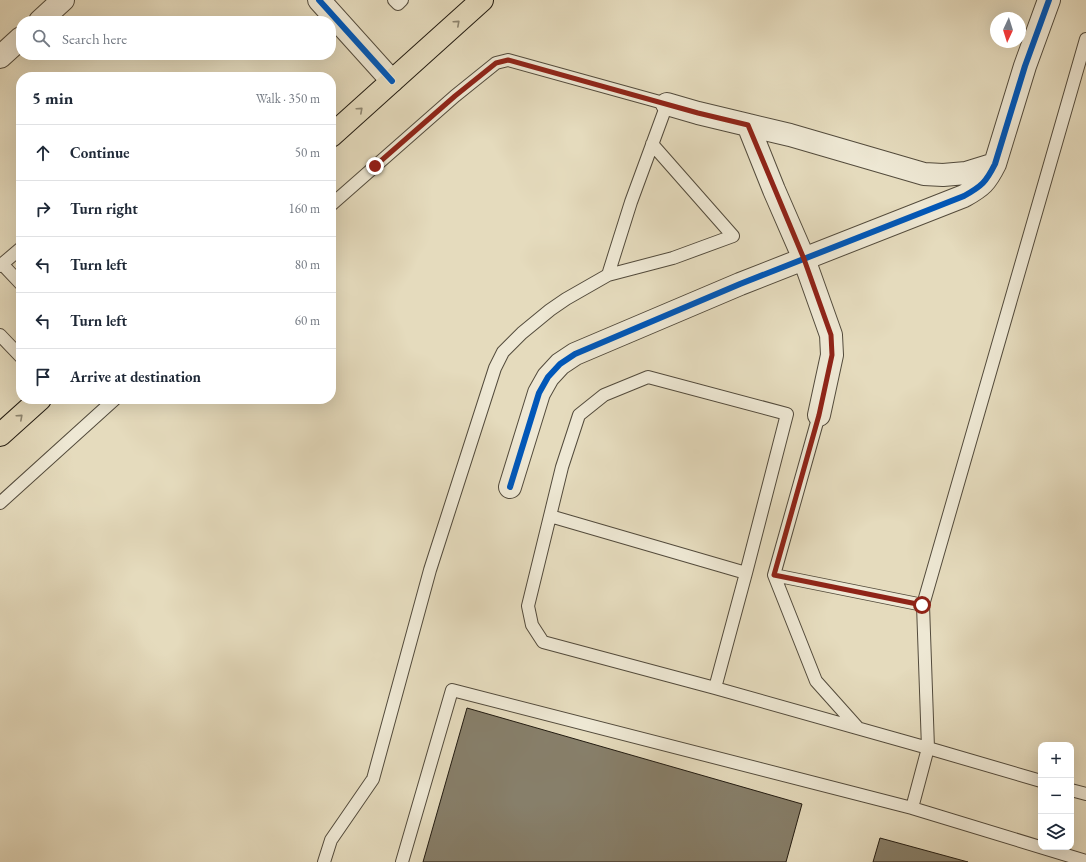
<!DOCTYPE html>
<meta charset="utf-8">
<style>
:root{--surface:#fff;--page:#f6f6f7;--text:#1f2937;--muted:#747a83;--line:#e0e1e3}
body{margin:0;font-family:"EB Garamond",serif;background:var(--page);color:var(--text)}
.controls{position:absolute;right:12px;bottom:12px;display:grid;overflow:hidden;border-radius:8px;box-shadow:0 4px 16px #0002}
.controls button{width:36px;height:36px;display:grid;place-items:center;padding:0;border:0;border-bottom:1px solid var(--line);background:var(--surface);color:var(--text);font:20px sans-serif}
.compass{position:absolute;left:990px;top:12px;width:36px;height:36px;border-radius:50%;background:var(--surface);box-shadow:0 4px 16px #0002;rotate:184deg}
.stop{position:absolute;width:12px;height:12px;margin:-9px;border:3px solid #8f2418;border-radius:50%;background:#fff}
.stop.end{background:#8f2418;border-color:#fff;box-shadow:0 1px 4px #0008}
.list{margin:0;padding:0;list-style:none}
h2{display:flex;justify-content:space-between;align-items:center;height:52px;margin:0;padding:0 16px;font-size:17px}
h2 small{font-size:13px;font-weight:400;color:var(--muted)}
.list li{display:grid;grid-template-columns:26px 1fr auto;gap:12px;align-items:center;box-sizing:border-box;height:56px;padding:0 16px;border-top:1px solid var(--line)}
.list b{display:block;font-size:15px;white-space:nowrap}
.list em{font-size:13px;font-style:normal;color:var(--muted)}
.icon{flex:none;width:22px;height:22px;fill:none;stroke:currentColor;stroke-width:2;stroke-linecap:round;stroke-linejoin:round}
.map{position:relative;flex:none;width:1086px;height:862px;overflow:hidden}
.search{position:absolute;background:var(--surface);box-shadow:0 4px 16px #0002;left:16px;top:16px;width:320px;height:44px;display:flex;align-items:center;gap:10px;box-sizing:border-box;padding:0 14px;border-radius:16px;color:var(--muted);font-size:15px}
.panel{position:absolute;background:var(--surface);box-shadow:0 4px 16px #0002;left:16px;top:72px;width:320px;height:332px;border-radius:16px}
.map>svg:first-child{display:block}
.building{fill:#877f6a;stroke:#221b11}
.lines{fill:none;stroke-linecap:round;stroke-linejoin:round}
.service-casing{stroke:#534b3c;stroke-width:14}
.minor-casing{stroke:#534b3c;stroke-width:24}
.primary-casing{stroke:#221b11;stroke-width:24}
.service{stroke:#eee8d4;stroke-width:12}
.minor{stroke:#eee8d4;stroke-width:22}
.primary{stroke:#e5dbbd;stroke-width:22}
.cycleway-casing{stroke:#eee8d4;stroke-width:8}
.cycleway{stroke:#0057b8;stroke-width:6}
.oneway{stroke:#8d8570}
.route{stroke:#8f2418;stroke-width:5}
</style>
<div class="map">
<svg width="1086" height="862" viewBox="0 0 1086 862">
<rect width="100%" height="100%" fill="#e5dbbd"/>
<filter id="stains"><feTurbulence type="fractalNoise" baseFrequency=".005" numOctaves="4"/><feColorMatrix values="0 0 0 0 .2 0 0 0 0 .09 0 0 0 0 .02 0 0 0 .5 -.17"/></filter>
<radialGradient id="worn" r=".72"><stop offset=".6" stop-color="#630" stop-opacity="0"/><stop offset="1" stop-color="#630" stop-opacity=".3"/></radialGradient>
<path class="building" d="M467,708L802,804L786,862H423Z
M880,838L968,862H873Z"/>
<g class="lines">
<defs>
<path id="service" d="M394,0L398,4L402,0
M2,264L21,284
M0,266L21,248
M608,275L673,258L733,236L652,144
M0,335L21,357
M819,415L774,575L816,681L858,728
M0,503L115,399
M774,575L923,605L1086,39
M923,605L928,748L1041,781
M715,688L746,573
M1071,790L1086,794
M912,808L1086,861
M324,862L331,840L373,779L430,570L495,368L503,352L522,333L550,310L566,299L608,275L631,202L667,104L508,60L496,63L455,96L331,205
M402,862L452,690L912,808L928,748L715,688L543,642L532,625L528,606L562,467L579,415L604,395L648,377L787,414L746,573L550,516"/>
<path id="minor" d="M319,0L392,81
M40,21L63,0
M0,57L21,38
M667,104L698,113L748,125L774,190L804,259L831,335L832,355L819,415
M748,125L790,135L924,174L943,175L966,173L995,164
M510,487L539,393L548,377L560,364L575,354L740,284L964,196C982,186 986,182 995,164L1025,66L1049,0"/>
<path id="primary" d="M331,136L482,0
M0,435L40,399"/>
</defs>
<use href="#service" class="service-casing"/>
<use href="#minor" class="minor-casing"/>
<use href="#primary" class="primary-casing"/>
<use href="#service" class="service"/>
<use href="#minor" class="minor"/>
<use href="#primary" class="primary"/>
<defs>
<path id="cycleway" d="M319,0L392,81
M510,487L539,393L548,377L560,364L575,354L740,284L964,196C982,186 986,182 995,164L1025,66L1049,0"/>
</defs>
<use href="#cycleway" class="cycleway-casing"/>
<use href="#cycleway" class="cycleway"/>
</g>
<defs><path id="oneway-chevron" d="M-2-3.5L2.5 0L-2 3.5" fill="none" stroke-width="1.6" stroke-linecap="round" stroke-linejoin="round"/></defs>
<g class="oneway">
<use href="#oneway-chevron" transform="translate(457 23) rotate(-42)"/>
<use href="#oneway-chevron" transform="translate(360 110) rotate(-42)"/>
<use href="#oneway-chevron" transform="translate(20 417) rotate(-42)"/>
</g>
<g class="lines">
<path class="route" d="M375,166L455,96L496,63L508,60L698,113L748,125L804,259L831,335L832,355L819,415L774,575L922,605"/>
</g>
<rect width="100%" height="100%" filter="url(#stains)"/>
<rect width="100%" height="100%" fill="url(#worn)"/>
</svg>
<div class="controls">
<button>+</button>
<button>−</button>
<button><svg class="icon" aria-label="layers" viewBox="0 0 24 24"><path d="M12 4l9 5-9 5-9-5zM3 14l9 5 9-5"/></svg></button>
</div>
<svg class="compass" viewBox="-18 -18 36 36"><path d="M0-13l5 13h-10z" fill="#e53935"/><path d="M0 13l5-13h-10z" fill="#747a83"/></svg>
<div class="stop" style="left:922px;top:605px"></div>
<div class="stop end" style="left:375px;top:166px"></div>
<div class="search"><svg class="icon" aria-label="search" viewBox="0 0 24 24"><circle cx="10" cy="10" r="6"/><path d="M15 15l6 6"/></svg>Search here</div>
<section class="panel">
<h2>5 min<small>Walk · 350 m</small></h2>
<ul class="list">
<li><svg class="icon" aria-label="ahead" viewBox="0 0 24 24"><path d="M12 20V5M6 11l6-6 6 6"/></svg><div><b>Continue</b></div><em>50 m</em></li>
<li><svg class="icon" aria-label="right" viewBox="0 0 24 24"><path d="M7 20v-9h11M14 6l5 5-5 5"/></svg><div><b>Turn right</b></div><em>160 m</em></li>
<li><svg class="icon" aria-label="left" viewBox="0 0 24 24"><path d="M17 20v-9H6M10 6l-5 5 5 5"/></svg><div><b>Turn left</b></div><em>80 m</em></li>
<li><svg class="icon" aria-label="left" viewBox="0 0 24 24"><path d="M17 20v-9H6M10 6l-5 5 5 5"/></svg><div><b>Turn left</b></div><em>60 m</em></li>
<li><svg class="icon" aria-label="arrive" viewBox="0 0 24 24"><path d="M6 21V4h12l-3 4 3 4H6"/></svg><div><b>Arrive at destination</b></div></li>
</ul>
</section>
</div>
